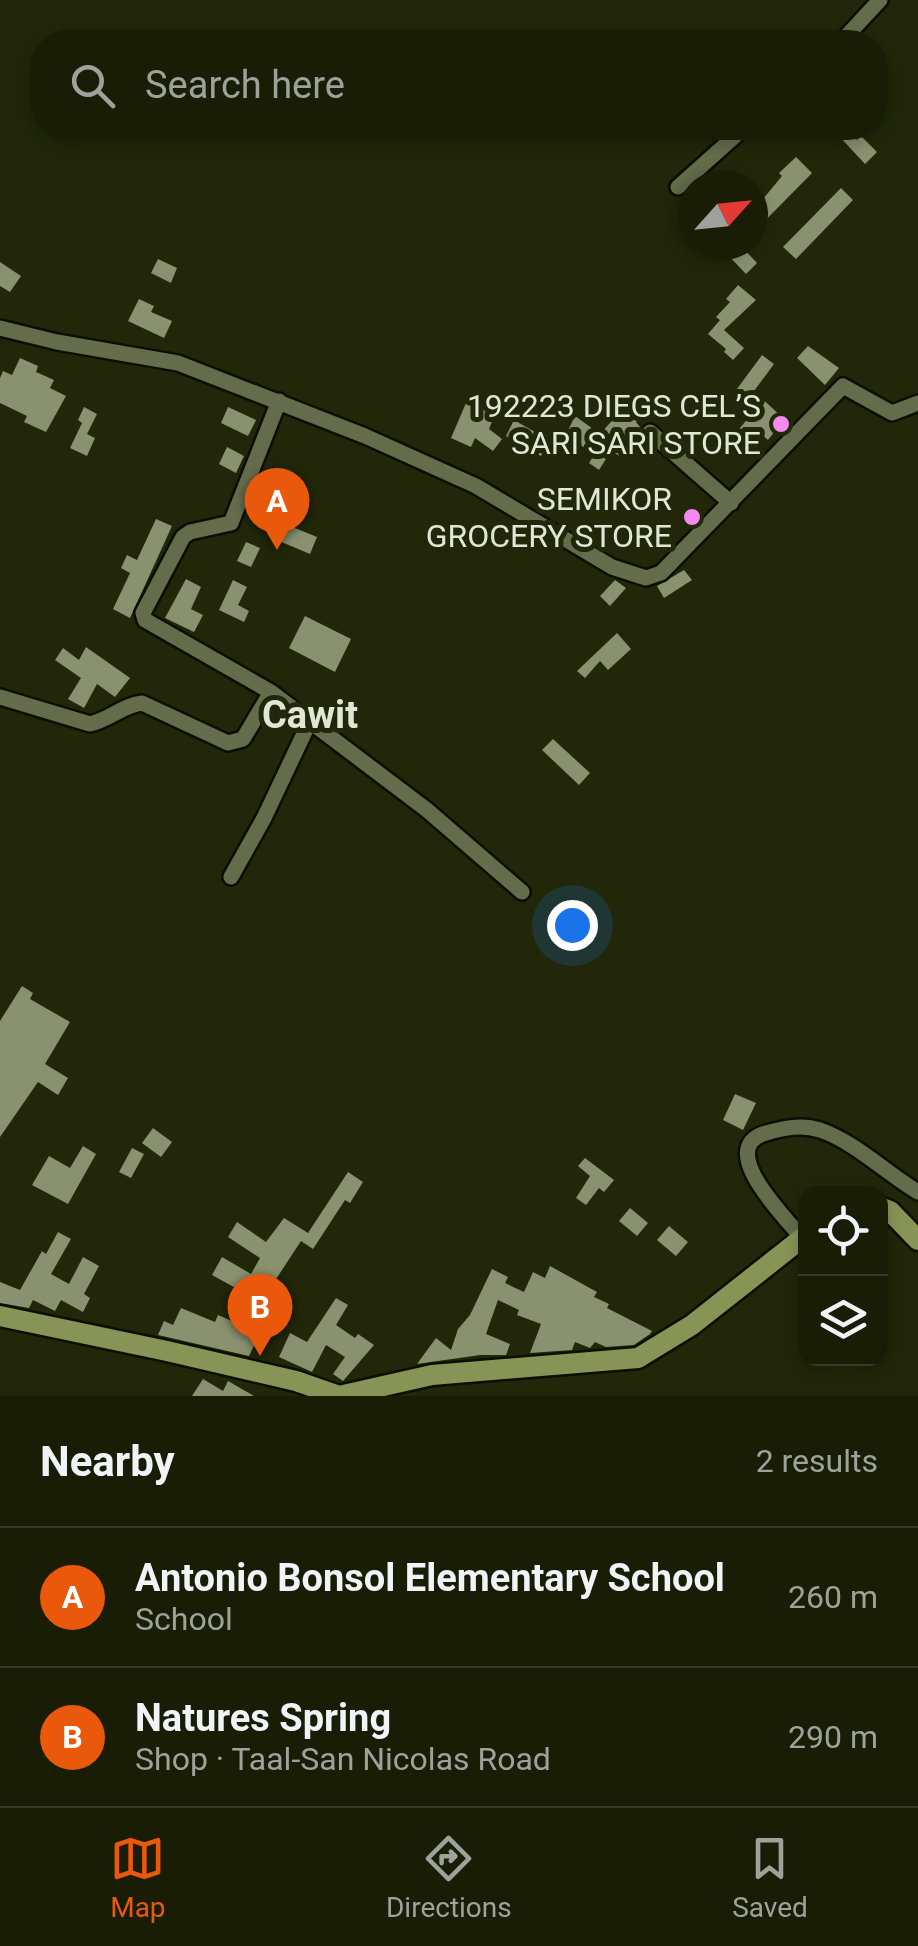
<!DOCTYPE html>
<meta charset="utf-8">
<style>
:root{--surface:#191d06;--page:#222610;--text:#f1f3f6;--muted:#9fa29b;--line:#373b28;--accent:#ea580c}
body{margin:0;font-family:Roboto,sans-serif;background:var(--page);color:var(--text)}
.controls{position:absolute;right:30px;bottom:30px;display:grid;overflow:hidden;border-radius:20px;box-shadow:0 5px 15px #0003}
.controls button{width:90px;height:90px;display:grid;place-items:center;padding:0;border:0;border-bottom:2px solid var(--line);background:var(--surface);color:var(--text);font:50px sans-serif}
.compass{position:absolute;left:678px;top:170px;width:90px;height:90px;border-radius:50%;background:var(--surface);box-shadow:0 5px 15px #0003;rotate:63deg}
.you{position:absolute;left:572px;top:925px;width:35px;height:35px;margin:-25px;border:8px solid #fff;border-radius:50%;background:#1a73e8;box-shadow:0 0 0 15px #1a73e833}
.badge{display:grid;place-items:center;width:65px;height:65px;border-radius:50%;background:var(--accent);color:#fff;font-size:32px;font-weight:700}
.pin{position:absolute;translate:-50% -82px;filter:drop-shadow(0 2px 5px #0008)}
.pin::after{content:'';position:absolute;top:52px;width:35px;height:30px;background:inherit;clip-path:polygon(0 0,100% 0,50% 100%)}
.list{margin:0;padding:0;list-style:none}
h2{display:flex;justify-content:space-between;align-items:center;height:130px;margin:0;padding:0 40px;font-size:42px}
h2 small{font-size:32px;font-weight:400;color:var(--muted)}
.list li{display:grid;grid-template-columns:65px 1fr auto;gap:30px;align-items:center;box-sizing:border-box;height:140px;padding:0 40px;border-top:2px solid var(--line)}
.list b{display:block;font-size:38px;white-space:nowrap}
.list p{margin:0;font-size:32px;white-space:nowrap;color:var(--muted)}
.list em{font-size:32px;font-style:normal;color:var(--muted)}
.icon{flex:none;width:55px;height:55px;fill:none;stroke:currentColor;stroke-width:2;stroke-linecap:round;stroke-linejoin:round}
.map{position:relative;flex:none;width:918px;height:1396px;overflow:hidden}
.search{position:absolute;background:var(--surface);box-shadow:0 5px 15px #0003;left:30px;right:30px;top:30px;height:110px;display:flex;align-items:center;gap:25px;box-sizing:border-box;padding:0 35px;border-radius:40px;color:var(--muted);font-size:38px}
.sheet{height:410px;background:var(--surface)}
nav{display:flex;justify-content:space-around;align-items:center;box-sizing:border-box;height:140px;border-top:2px solid var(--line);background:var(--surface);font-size:28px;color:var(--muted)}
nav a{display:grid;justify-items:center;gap:5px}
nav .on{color:var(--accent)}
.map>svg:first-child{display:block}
.building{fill:#89916f}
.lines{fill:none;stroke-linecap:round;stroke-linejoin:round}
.minor-casing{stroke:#0b0f00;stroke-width:20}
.major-casing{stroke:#0b0f00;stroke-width:25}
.minor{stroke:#656c4b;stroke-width:15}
.major{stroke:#879456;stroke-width:20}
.poi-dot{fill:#f489f0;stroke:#212708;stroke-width:4}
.labels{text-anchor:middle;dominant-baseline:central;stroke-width:10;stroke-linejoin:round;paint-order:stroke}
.poi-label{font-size:32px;fill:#e2e7d5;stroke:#212708;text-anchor:end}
.quarter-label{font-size:38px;font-weight:bold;fill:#e2e7d5;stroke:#212708}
</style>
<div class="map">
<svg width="918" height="1396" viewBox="0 0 918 1396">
<rect width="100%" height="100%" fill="#212708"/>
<path class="building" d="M847,129L857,140L861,136L877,152L865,164L839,136Z
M796,157L812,173L753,233V211L782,176L779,173Z
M841,188L853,200L796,259L783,247Z
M712,245H740L757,263L746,274L726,253L721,257Z
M158,259L177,268L171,283L151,273Z
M0,262L21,276L10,292L0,286Z
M738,285L756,300L724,330L744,348L733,360L724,352L726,349L708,334L720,320L716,317L730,302L726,299Z
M139,299L154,306L151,312L172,321L164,338L128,321Z
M808,346L839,368L825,385L797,358Z
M762,355L774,364L754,391L784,419L768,440L760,433L744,453L729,441L755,410L734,393Z
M20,358L38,366L36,372L54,380L50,388L66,396L46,432L24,422L27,416L0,403V378L3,371L12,375Z
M469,396L497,409L489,429L502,439L493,451L475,438L471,447L451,438Z
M628,403L642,416L636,422L640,427L642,439L625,459L611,451L599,470L589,463L594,455L578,443L570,452L561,445L575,416L600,434Z
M84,407L97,414L87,434L95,438L87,456L70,448L82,423L78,420Z
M228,407L256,420L248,436L221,423Z
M514,420L549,440L541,456L506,436Z
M227,447L244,456L236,473L219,464Z
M156,519L172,526L130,618L113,609L130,573L121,568L127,555L137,560Z
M285,524L317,537L310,554L279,541Z
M246,542L260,548L251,567L237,561Z
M684,570L692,580L664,598L657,586Z
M186,579L201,587L191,609L203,615L194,632L165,618Z
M233,580L247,587L238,605L249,611L244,622L219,610Z
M615,580L626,588L610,606L600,596Z
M305,616L351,639L335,672L289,648Z
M617,633L631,649L608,670L600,661L585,678L577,671Z
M86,647L130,678L115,697L97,684L84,708L68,699L81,678L55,660L63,648L79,660Z
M553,739L590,773L579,785L542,750Z
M22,986L33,993L30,999L70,1022L45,1064L68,1078L58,1095L38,1082L0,1137V1021Z
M735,1094L756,1103L743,1130L723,1120Z
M153,1128L172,1142L161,1157L142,1143Z
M83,1146L96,1154L68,1204L32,1185L49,1156L70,1168Z
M132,1148L144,1154L131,1178L119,1172Z
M585,1158L614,1180L604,1192L599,1188L586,1205L576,1198L590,1176L578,1166Z
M348,1172L363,1182L350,1203L345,1200L313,1249L301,1241L261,1302L212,1275L222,1257L251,1274L260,1258L228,1237L237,1222L266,1242L284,1218L308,1233Z
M630,1208L648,1223L637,1236L619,1221Z
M669,1226L688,1242L676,1256L657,1240Z
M58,1232L71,1239L51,1274L69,1284L83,1257L99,1266L84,1294L90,1298L83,1312L61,1300L55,1311L33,1300L29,1308L0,1303V1282L20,1290L42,1251L46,1254Z
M550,1266L597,1292L594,1297L609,1304L607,1308L652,1331L650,1334L634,1345L606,1347L595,1342L590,1348L575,1342L572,1350L530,1353L541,1324L517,1315L519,1310L498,1300L486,1334L510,1344L506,1355H480L417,1364L436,1338L451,1350L458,1329L470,1315L492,1269L508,1277L505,1283L524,1292L533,1272L545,1278Z
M336,1298L348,1305L336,1325L355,1338L358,1334L374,1345L343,1381L333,1374L345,1357L326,1345L312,1372L279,1357L290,1333L307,1342Z
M259,1306L275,1314L265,1333L261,1331L249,1356L158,1335L164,1321L173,1325L181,1308L215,1322L218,1315L248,1328Z
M203,1379L223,1391L228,1381L254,1396H192Z"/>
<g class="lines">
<defs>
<path id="minor" d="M841,42L880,0
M678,187L744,128
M0,328L57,342L178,363L365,436L476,486L612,567L646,578L661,573L843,386L892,413L918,403
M279,401L231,523L190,532L183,537L143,613L145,620L271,692L427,810L522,892
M650,432L731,503
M0,697L90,724C109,720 123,705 142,703L228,743L243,739L271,692
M231,877L264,818L310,721
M802,1238C786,1218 714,1148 766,1133C784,1128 801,1124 820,1130C855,1142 886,1173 918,1192"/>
<path id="major" d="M880,1207L890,1211L918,1240
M0,1316L167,1351L296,1381L339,1396L432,1375L638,1358L692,1325L806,1235"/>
</defs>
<use href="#minor" class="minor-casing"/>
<use href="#major" class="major-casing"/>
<use href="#minor" class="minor"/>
<use href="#major" class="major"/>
</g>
<g class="poi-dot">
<circle cx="781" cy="424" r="10"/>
<circle cx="692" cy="517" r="10"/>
</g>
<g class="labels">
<g class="poi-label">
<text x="761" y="406">192223 DIEGS CEL’S<tspan x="761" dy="37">SARI SARI STORE</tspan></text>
<text x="672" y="499">SEMIKOR<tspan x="672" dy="37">GROCERY STORE</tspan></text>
</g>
<g class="quarter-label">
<text x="310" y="715">Cawit</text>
</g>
</g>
</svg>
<div class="controls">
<button><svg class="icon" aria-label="locate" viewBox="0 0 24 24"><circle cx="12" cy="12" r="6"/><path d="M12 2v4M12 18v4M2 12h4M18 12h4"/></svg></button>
<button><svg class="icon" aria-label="layers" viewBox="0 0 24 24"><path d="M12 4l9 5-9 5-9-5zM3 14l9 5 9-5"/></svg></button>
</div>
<svg class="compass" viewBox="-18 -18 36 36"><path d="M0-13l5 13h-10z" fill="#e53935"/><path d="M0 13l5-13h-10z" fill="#9fa29b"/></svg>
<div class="you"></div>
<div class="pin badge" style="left:277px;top:550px">A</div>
<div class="pin badge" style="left:260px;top:1356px">B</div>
<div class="search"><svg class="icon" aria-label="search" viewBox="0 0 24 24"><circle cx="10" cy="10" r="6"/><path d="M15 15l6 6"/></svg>Search here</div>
</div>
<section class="sheet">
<h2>Nearby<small>2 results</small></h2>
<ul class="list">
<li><span class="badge">A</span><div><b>Antonio Bonsol Elementary School</b><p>School</p></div><em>260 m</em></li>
<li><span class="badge">B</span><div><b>Natures Spring</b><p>Shop · Taal-San Nicolas Road</p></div><em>290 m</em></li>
</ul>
</section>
<nav>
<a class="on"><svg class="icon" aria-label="map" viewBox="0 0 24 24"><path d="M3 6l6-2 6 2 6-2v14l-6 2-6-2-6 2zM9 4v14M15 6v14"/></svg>Map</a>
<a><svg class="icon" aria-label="directions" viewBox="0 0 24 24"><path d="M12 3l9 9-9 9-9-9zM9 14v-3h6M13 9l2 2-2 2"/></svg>Directions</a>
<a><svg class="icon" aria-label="saved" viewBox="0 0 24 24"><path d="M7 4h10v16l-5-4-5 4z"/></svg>Saved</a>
</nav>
